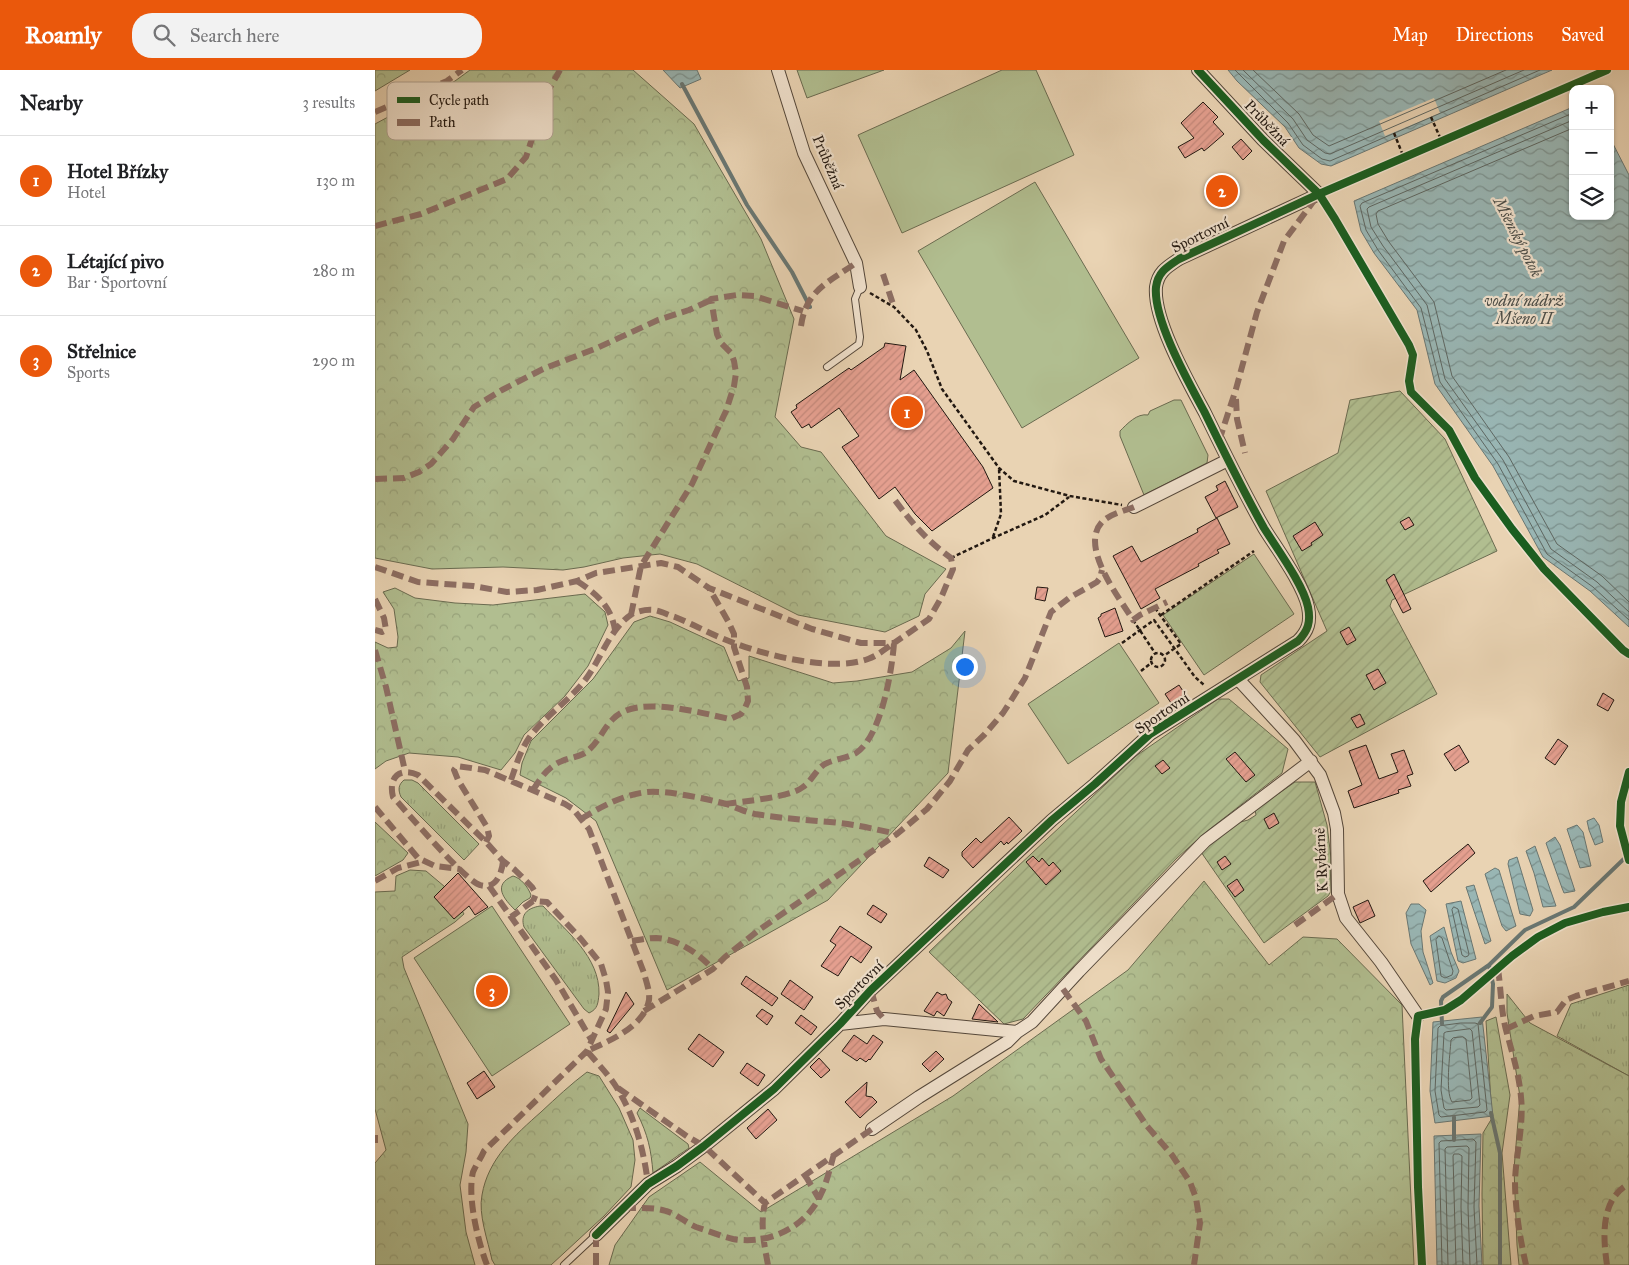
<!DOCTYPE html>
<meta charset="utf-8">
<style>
:root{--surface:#fff;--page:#f2f2f2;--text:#202124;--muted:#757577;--line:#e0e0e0;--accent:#ea580c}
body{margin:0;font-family:"IM FELL Great Primer",serif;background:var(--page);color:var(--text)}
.controls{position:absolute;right:15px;top:15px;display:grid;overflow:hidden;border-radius:10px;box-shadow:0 1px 4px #0004}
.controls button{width:45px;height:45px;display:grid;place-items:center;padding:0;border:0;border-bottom:1px solid var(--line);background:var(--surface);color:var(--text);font:25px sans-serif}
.you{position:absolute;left:589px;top:596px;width:18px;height:18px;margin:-12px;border:4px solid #fff;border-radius:50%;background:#1a73e8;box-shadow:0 0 0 8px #1a73e833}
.badge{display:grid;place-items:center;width:32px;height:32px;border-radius:50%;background:var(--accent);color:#fff;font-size:16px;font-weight:700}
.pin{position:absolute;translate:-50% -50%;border:2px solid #fff;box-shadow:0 1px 5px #0006}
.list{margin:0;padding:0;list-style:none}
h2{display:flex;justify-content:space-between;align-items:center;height:65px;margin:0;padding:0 20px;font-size:21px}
h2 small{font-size:16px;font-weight:400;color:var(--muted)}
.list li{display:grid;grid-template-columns:32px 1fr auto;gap:15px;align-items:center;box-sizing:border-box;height:90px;padding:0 20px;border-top:1px solid var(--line)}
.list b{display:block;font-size:19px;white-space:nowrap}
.list p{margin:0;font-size:16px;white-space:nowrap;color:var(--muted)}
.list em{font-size:16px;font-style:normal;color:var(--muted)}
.icon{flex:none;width:28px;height:28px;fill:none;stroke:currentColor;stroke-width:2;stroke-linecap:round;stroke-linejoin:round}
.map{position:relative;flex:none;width:1254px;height:1195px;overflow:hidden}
header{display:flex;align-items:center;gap:30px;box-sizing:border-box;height:70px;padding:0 25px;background:var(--accent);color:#fff}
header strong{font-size:24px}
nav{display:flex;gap:28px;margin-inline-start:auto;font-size:18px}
.search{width:350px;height:45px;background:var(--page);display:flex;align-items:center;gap:12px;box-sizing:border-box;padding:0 18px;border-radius:20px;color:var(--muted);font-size:19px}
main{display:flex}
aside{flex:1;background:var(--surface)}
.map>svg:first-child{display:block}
.grass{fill:url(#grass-tufts);stroke:#6a6b50}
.forest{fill:url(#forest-crowns);stroke:#6a6b50}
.park{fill:#b1be90;stroke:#6a6b50}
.garden{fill:url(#garden-furrows);stroke:#6a6b50}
.water{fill:url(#water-waves);stroke:#697773}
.pier{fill:#e9d3b3}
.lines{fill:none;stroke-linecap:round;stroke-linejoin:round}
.shore{stroke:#5e6762;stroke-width:1}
.stream{stroke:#697773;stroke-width:4}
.building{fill:url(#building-hatch);stroke:#221811}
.lane-casing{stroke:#54473a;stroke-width:8}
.street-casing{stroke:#54473a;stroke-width:14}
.path{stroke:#221811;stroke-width:2.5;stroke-dasharray:4 2.5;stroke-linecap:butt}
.lane{stroke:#f1e2ce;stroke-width:6}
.street{stroke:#f1e2ce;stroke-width:12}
.quiet{stroke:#8d6e63;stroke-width:6;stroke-dasharray:12 6;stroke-linecap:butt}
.cycleway-casing{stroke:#f1e2ce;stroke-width:11}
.cycleway{stroke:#1b5e20;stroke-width:8}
.labels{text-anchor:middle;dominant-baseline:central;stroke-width:4.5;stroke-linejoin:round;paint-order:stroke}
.street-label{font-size:15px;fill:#221811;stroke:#f1e2ce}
.water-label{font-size:16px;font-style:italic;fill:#4c4f4a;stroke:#f1e2ce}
.key{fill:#f1e2ce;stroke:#b3a595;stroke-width:1}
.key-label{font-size:14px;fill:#221811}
</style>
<header>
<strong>Roamly</strong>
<div class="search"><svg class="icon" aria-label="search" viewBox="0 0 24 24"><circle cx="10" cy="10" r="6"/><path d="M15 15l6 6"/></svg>Search here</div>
<nav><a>Map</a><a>Directions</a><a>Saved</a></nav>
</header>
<main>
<aside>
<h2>Nearby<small>3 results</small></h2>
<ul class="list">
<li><span class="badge">1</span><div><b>Hotel Břízky</b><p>Hotel</p></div><em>130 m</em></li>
<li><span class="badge">2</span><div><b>Létající pivo</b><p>Bar · Sportovní</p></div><em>280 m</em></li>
<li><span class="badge">3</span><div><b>Střelnice</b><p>Sports</p></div><em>290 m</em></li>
</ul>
</aside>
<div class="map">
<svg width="1254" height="1195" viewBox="0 0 1254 1195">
<defs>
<pattern id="grass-tufts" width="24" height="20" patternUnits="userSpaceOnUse" patternTransform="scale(1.25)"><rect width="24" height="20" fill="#b1be90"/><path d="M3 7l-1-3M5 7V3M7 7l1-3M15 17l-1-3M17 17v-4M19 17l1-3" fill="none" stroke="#98a37b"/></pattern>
<pattern id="forest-crowns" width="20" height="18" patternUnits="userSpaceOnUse" patternTransform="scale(1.25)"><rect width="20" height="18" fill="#b1be90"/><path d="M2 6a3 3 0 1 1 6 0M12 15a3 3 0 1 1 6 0" fill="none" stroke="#98a37b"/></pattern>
<pattern id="garden-furrows" width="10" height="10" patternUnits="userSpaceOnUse" patternTransform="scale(1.25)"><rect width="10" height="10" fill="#b1be90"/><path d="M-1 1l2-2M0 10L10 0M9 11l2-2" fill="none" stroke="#98a37b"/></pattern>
<pattern id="water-waves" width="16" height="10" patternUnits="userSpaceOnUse" patternTransform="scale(1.25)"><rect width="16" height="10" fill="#99b6b4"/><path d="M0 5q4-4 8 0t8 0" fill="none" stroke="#7c9391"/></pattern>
<pattern id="building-hatch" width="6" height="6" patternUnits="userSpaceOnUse" patternTransform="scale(1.25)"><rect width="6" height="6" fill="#e49f8f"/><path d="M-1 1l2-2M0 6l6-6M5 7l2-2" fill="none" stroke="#c3887a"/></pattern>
</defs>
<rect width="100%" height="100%" fill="#e9d3b3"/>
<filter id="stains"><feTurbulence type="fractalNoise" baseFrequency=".004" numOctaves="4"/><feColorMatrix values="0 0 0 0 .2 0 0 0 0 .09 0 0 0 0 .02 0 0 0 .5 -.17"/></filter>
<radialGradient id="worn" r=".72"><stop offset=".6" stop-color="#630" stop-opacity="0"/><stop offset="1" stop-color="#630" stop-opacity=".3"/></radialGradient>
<path class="grass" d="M29,710H37L43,713L104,774L89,790L26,727C23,720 23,715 29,710Z
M138,806C146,808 153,817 156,825L155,828L148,832L140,840C129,829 117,815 138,806Z
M165,836H168C191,861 225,887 224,924C223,933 223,939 214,943L209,939L149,857C145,844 153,838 165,836Z
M1254,915V1006L1182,966L1196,934Z"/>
<path class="forest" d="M0,0H35L0,21Z
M95,0H258L319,54L386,169L419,249L400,347L426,377L446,382L511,466L571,499L550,524L544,546L510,562L423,545L322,494L285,484L248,488L209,497L188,500L128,497L57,499L0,488V54L80,11Z
M20,518L40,528L80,533L118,535L210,524L230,542L233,555L213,596L190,626L149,665L140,683L126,700L83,687L34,683L11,691L0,699V572L13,578L22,577L23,567L19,539L8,522Z
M275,546L295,552L349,577L363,611L374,608V586L458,613L482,611L537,602L576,578L590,561L573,703L453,830L292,920L221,751L191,728L145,705L147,693L156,671L218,609L259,552Z
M0,752L33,783L28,790L0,806Z
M35,800L51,801L76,822L89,844L80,852L27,887L29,898L93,1054L91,1082L85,1115L91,1162L100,1195H0V1093L11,1080L0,1039V822L20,821L21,806Z
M829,811L894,895L928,867L962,869L1027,935L1039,1195H234L240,1175L274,1127L325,1092L386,1142L578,1026L753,900Z
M1132,924L1155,953L1254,1006V1195H1144L1142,1175L1139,1099L1145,1027L1132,943Z
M1121,947L1135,1025L1127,1083L1136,1195H1108L1107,1124L1108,1063L1117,1048L1111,951Z
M212,1002L224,1006L244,1038L258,1070L260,1090L256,1117L229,1146L176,1195H120L117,1190C113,1171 103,1144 107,1125C113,1089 140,1065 166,1042C181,1028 196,1014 212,1002Z
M265,1038L313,1074L314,1078L278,1103C276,1079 273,1065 262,1043Z"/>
<path class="park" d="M422,0H509L432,28Z
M627,0H661L699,85L527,163L483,65Z
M660,112L764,288L647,358L543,181Z
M799,330H806L833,385L832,393L769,425L745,366V361C752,354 762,343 773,345L775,341Z
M879,484L919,544L829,605L788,545Z
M744,573L784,633L693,694L653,634Z
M117,836L195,954L117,1006L39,888Z"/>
<path class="garden" d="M1025,321L1070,369L1122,481L1017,530L1015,536L1062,624L945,687L885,612L886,605L952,561L891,421L963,383L975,330Z
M843,629H854L913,679L907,703L831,762L802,788L648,949L629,954L554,882L641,798L761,686Z
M920,712H940L952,755L956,788L955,823L953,826L889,873L826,782L862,753L873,750L881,745L880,740Z"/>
<path class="water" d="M288,0H322L326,9L305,18Z
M853,0H1177L956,96L946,94L924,78L910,57L862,11Z
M1198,37V146H1235V68L1254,105V557L1215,521L1168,487L1118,396L1060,314L1042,240L999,183L986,161L979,131Z
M1219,748L1224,755L1228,772L1220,775L1214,760L1212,751Z
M1202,755L1208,762L1216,796L1205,798L1192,759Z
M1180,767L1185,775L1200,821L1189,823L1187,818L1171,773Z
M1160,776L1181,836L1168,837L1159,803L1151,781Z
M1142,787L1158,840L1155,846L1145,844L1133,794L1134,790Z
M1120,798L1124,800L1141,856L1131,861L1127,856L1110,804Z
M1099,815L1116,871L1110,874L1091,817Z
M1086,831L1101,889L1088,893L1083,891L1071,834Z
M1036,834H1044L1051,840L1046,861L1048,882L1058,913L1055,915L1036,874L1031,843Z
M1069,857L1076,882L1084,901L1081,908L1070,913L1062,911L1055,866Z
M1107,947L1118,1046L1060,1053L1055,1021L1058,952Z
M1106,1064L1104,1136L1107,1195H1062L1059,1066Z"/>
<path class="pier" d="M1059,28L1065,43L1010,66L1004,51Z"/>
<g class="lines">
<path class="shore" d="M860,0L913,53L928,75L947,89L955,91L1165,0
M868,0L918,49L932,70L950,83L955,84L1149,0
M878,0L924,44L938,65L954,76L1131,0
M1198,43L987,133L985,136L991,160L1003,180L1046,238L1065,312L1123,394L1172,484L1218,517L1254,550
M1198,50L994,137L992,139L996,157L1008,176L1052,235L1070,309L1128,390L1176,479L1222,512L1254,542
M1198,58L1003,141L1001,144L1003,154L1014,172L1059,232L1077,306L1134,387L1182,474L1227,506L1254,532
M1079,837L1083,839L1094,884L1093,886L1090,887L1087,885L1077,840Z
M1064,866L1067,868L1078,901L1077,905L1070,908L1066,906L1061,870Z
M1086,953H1100L1103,954L1112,1040L1110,1042L1066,1047L1064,1045L1060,1021L1063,958L1065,956Z
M1095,959L1097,961L1105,1035L1103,1037L1071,1040L1069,1038L1066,1020L1069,963L1071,962Z
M1088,967L1091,969L1097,1028L1095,1030L1077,1032C1070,1021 1075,985 1076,970L1078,968Z
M1067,1195L1064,1073L1066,1071L1098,1069L1101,1072L1099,1137L1102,1195
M1073,1195L1070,1079L1072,1077L1092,1076L1094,1078L1093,1137L1095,1195
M1081,1195L1078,1086L1079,1084H1084L1087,1086L1086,1137L1088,1195"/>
<path class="stream" d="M307,14L372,135L417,202L435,237
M1105,953L1117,937L1118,914L1114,895L1150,860L1199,837L1254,784
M1067,954L1066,931L1068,927L1114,895
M1116,1043L1125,1083V1195
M1079,1070V1047"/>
</g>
<path class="building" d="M828,32L843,47L838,52L849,64L834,77L829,81L827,78L810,88L803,77L819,68L806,53Z
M866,69L877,81L868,90L857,77Z
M510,273L531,276L525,310L539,300L608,397L618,418L557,461L540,444L520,417L504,429L467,377L484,366L464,338L436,358L434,354L427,358L416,342L422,338L421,335L474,298L476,300L509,277Z
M850,411L863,437L841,448L830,427L843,420L841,416Z
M1034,447L1039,455L1030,460L1025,452Z
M842,448L855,474L842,480L844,483L823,494L824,496L780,519L785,528L766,539L738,486L757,476L766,492L823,462L822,459Z
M940,452L948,465L936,473L937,475L927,481L918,466Z
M1019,504L1036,539L1028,543L1011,510Z
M662,517L673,518L670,531L660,529Z
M740,538L748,561L730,567L723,548L726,546V544Z
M974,557L981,570L972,575L965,562Z
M1003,599L1011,613L999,620L991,605Z
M804,615L814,630L800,639L790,624Z
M1228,623L1239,630L1233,641L1222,635Z
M985,644L990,654L982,658L976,648Z
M1183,669L1193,676L1180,695L1170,688Z
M991,675L1004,709L1023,702L1016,684L1029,680L1038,704L1032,706L1036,716L1023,720L1024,723L979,738L973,721L987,715L974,681Z
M1084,675L1094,692L1080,701L1069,684Z
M860,682L880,705L871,712L851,689Z
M788,690L795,698L787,704L780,696Z
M899,743L904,753L894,759L889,749Z
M634,747L647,761L633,774L632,772L629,775L626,771L598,798L587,786V782L601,768L606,773Z
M1093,774L1100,783L1056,822L1048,811Z
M658,786L664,792L667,788L674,796L678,792L686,801L671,815L651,792Z
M850,786L856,794L847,800L842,792Z
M554,787L574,800L568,808L549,796Z
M83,803L113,837L100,845L94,836L79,849L59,827Z
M862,809L869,820L860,827L852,816Z
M993,830L1000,846L985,853L978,837Z
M498,835L512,844L506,853L492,844Z
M465,856L497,877L486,893L476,886L463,906L446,896L461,875L455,871Z
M371,906L403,928L397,936L366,914Z
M415,910L438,927L429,940L406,924Z
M251,922L259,934L235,963L232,961Z
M562,922L567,925L571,924L573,929L577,932L569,946L562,941L559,946L549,941Z
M604,934L623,952L597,949Z
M387,939L398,946L392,955L381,946Z
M426,945L442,957L436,965L420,953Z
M324,964L349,982L338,997L313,979Z
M479,965L492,974L498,965L508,972L495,990L494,989L491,992L485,988L482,991L467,981Z
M561,981L569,989L555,1002L547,994Z
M444,988L455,1000L446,1008L435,997Z
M372,993L390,1005L383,1016L365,1003Z
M109,1001L120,1017L102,1029L92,1013Z
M492,1012L491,1026L497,1027L502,1032L485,1048L470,1032Z
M393,1039L402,1050L381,1069L372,1058Z"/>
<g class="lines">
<defs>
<path id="lane" d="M452,297L484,274L485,267L480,229L485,217
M189,1195L221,1165"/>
<path id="street" d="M403,0L429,83L481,193L485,217
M759,437L853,390
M863,609L919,670L945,705L959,743L962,759L963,824L971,848L1006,892L1043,946
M465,954L509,949L642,962
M497,1059L544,1027L632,972L642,962L657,952L704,901L830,771L936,691
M221,1165L273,1114L302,1096L329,1076L399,1019L465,954L496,920L677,750L720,714L775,664L923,571C933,561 936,552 933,537C928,514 902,479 889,458C868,421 849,382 830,343C814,313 778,250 781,217C783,202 792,197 804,189L944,124L888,70L823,0"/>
</defs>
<use href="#lane" class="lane-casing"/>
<use href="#street" class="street-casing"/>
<path class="path" d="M1056,47L1067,72
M1019,63L1029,88
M495,223L519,237L541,260L552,281L567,319L624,398L639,411L695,426L747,435
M618,467L626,444L624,398
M576,488L618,468L670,445L694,427
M780,538L806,574L790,585
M786,545L879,481
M758,550L780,583
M747,573L779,550L820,607L829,615
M776 590a7 7 0 1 1 14 0a7 7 0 1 1-14 0Z
M766,601L776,593
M1086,930L1123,899"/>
<use href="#lane" class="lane"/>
<use href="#street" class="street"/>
<path class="quiet" d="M0,42L72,11L87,0
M0,156L46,144L132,109L151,87L173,21L185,0
M508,204L519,237
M426,256C431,220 454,212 481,193
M861,329L862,349L870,383
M844,371L861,319L882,242L909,171L941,128
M0,409L29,408L44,402L56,394L78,369L99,337L127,320L168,299L222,278L283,250L314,240L336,230
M759,437C749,441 735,444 727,452C704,477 744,527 758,550L765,545L792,532
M0,497L43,512L98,516L132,522L162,520L202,511L221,503L286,493L303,497L334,518L437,559L486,573H519L554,549L566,528L578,499L576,488C551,470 537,453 519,429
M202,511C222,524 236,536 240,560
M0,529L9,548L11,560L7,562L0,560
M256,545L266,496L317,414L351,341L359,316L361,303L359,291L356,283L346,273L342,264L336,229L362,225L379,226L428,241
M0,580L11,617L30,701
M136,710C141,696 145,681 154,668C168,648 190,634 207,614C225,593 233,560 257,544C263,541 272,539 279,540C286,541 293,545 300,547C320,555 339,566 359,573C393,586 458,602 493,589C502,586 510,579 519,573C517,601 506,667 481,683C472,688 461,689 452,693C442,697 437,711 428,717C414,728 368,731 350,734
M158,720C166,708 172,697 187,691C194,688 202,687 208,684C222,676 227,660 238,649C261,624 325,643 355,649L366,644L370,638L373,631L372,617L359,577V564L353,551L334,518
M0,737L43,788L60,796L85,799
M206,749C227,736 248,725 272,722C291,720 333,729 351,734C360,737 370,742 380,744C405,748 429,750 455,752C478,754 500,759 522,764
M111,772L114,766L112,757L83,710L79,700L82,696L110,700L190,734L198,739L214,759L269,903C271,911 275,921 274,930C269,957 234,971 212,981C222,993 234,1005 242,1018C260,1047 269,1081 273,1114
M128,791C127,803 121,820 105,815C90,811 32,742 18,727C13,707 25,697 43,705L111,772L128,791L140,800L157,817L161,824L158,831
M0,811L23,798L50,791
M114,816L181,910L217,971
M920,855L963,824
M257,871C264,870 273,868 281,868C303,869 323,883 338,899
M1123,899C1126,919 1126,941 1131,960C1137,982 1144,1004 1146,1027C1149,1055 1141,1083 1140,1111C1140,1139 1145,1168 1151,1195
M688,919L711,951L726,989L772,1056L797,1085L815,1112L821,1128L825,1153L819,1195
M496,920L502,941L509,949
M269,941L338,899L350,887L384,860L522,764L552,739L575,711L593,680L609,665L628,643L637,629L650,608L676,542L694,528L722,512L725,508L727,500
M1131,959L1159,946L1182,942L1191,930L1201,926L1254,911
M243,1018L313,1067L329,1076L390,1133
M0,1065V1073
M430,1105L444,1129
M249,1138C263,1138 279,1137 291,1141C302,1144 311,1153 321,1157C333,1161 346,1166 358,1169C393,1175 431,1158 446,1124C452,1112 455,1098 459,1084
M221,1165V1195
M112,1195C103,1172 92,1127 98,1102C101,1095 106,1088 109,1081L212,981L231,939L233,922L231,910L226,894L206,869L172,832L158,831L136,847
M393,1195C389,1174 385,1154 390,1133L497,1059
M1232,1195C1228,1168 1225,1129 1254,1114"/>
<defs>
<path id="cycleway" d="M823,0L888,70L944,124L960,149L1034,275L1038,285L1034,311L1036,322L1074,360L1100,408L1137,459L1169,499L1248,580L1254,584
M1254,702L1246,732L1245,756L1254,790
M221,1165L273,1114L302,1096L329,1076L399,1019L465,954L496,920L677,750L720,714L775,664L923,571C933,561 936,552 933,537C928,514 902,479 889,458C868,421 849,382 830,343C814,313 778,250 781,217C783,202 792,197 804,189L944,124L1232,0
M1047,1195L1043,1117L1040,969L1043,946L1070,940L1086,930L1137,886L1163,867L1190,853L1228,842L1254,837"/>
</defs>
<use href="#cycleway" class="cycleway-casing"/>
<use href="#cycleway" class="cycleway"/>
</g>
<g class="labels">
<g class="street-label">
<text transform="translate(892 53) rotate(46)">Průběžná</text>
<text transform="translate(453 92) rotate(67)">Průběžná</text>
<text transform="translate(825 165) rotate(-26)">Sportovní</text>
<text transform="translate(787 643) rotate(-34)">Sportovní</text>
<text transform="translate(946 790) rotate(-93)">K Rybárně</text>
<text transform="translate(484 915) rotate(-45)">Sportovní</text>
</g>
<g class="water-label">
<text transform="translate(1143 167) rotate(63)">Mšenský potok</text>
<text x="1149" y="230">vodní nádrž<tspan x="1149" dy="18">Mšeno II</tspan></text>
</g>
</g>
<rect x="12" y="12" width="166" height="58" rx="8" class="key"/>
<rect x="22" y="27" width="23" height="6" fill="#1b5e20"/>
<rect x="22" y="49" width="23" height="7" fill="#8d6e63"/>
<g class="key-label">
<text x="54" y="35">Cycle path</text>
<text x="54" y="57">Path</text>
</g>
<rect width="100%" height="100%" filter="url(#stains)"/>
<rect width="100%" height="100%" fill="url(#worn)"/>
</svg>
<div class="controls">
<button>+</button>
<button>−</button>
<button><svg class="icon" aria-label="layers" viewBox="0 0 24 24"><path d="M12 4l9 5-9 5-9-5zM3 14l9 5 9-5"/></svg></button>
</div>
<div class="you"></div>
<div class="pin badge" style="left:532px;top:342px">1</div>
<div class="pin badge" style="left:847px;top:121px">2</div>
<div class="pin badge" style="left:117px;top:921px">3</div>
</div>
</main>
